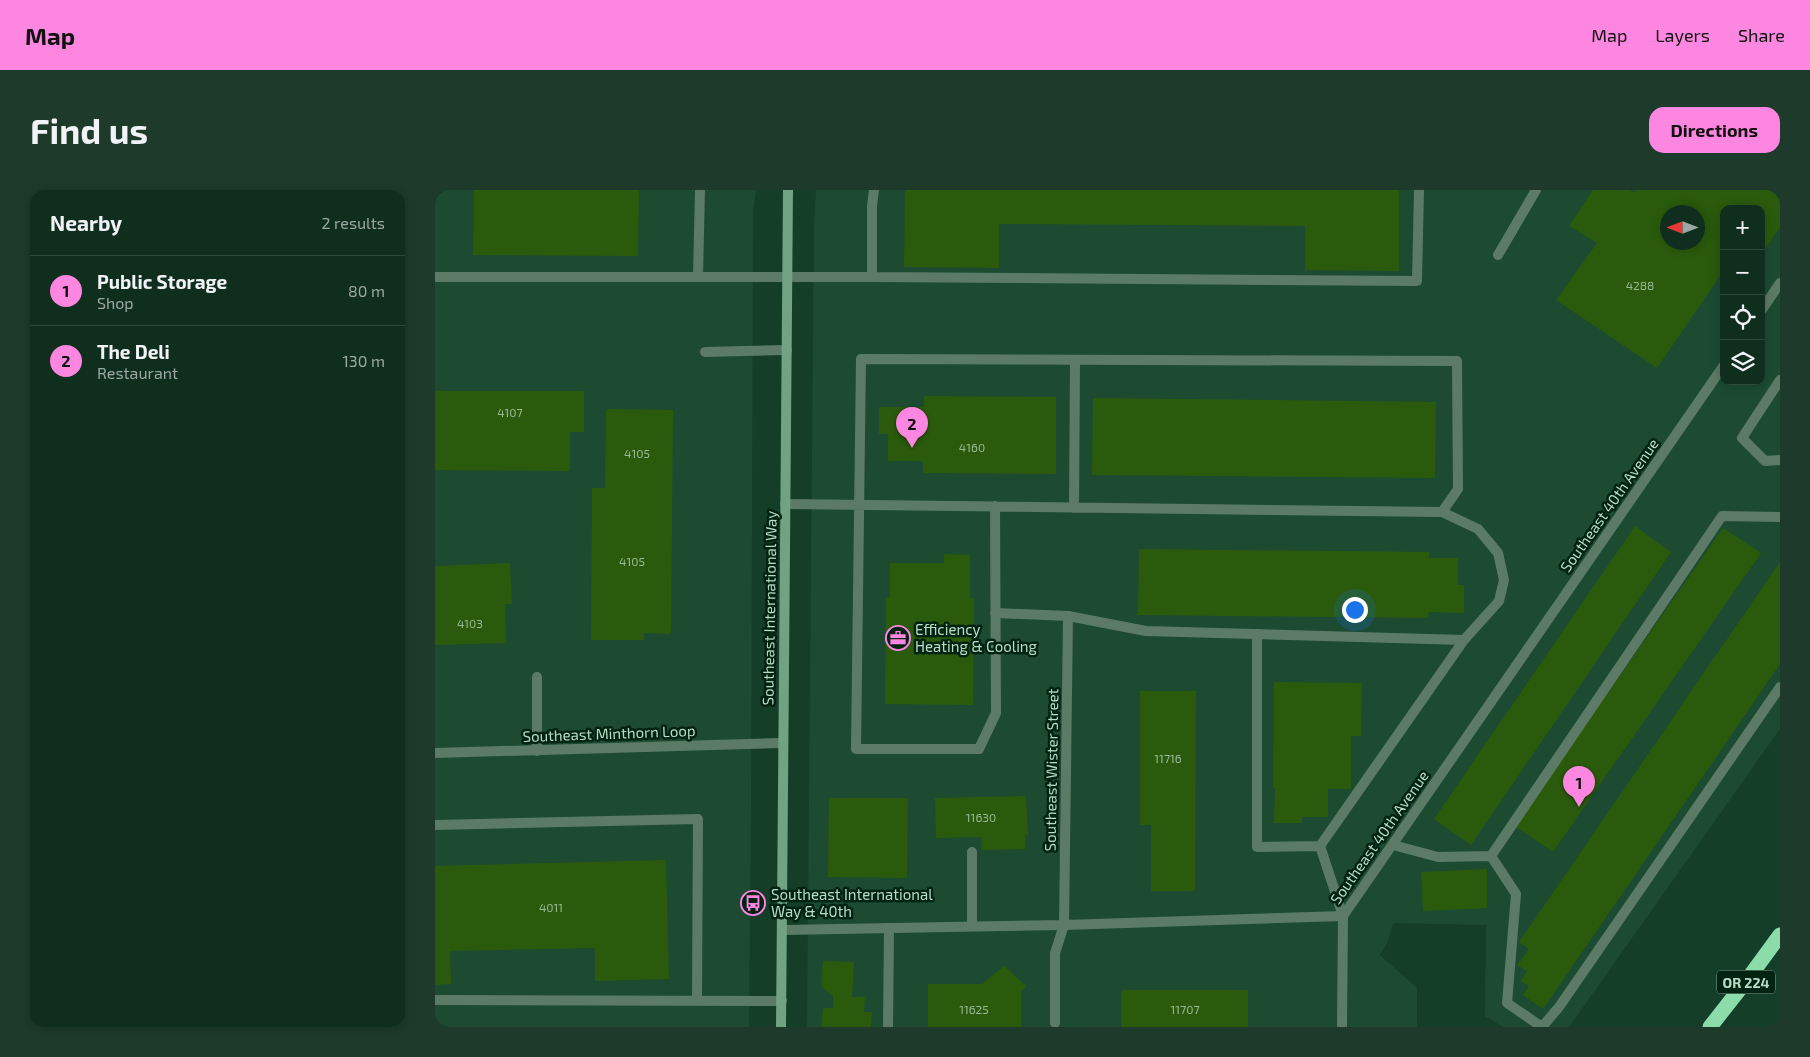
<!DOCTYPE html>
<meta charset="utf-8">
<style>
:root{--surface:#0f2e1d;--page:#1d3a2a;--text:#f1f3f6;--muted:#9ba8a4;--line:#2f4a3b;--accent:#fd86e1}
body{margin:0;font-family:"Exo 2",sans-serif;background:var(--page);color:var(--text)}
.controls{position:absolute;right:15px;top:15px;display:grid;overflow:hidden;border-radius:10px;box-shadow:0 2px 12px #0003}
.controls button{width:45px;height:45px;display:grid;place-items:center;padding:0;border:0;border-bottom:1px solid var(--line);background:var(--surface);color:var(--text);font:25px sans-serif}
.compass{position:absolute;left:1225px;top:15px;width:45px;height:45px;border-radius:50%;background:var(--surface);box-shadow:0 2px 12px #0003;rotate:270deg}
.you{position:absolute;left:919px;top:419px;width:18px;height:18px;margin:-12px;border:4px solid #fff;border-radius:50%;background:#1a73e8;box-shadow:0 0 0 8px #1a73e833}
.badge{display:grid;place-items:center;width:32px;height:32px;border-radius:50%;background:var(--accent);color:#111;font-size:16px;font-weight:700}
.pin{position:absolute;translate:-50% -41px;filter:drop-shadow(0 1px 2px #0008)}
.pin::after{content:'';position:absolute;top:26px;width:18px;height:15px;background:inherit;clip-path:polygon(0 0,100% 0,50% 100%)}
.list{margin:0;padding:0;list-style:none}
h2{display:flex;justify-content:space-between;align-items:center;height:65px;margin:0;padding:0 20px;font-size:21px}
h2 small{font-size:16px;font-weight:400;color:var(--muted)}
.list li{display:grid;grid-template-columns:32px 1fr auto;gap:15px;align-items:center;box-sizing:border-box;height:70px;padding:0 20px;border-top:1px solid var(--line)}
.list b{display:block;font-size:19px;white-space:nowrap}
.list p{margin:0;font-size:16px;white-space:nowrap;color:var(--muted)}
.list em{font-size:16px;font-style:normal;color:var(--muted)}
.icon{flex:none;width:28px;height:28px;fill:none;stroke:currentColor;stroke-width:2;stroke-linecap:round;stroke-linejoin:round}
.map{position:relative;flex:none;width:1345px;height:837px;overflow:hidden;border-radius:15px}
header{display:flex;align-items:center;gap:30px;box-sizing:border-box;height:70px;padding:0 25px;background:var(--accent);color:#111}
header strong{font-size:24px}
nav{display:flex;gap:28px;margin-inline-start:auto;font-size:18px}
.intro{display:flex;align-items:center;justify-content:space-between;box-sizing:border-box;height:120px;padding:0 30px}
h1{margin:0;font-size:35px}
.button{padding:12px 22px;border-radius:15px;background:var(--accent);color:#111;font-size:18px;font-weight:700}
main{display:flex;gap:30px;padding:0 30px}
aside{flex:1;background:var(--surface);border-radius:15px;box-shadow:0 2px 12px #0003}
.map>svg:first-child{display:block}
.built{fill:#1c4b32;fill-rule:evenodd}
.building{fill:#2a5b0c;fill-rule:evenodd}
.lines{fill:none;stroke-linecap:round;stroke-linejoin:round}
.lane{stroke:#5c7b67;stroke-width:10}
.street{stroke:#5c7b67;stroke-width:10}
.secondary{stroke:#70a283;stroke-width:10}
.highway{stroke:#8cdbab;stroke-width:15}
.labels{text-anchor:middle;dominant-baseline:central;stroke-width:5;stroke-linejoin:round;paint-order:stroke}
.number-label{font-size:12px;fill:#94bc96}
.shield{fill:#022312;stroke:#81a58f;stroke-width:1}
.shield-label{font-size:14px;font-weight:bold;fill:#b7ddc4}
.street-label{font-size:15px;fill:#b7ddc4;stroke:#022312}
.poi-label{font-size:15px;fill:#b7ddc4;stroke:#022312;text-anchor:start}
</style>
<header>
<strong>Map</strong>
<nav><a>Map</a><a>Layers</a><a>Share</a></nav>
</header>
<div class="intro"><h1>Find us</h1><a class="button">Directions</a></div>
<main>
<aside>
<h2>Nearby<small>2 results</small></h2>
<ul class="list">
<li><span class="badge">1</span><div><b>Public Storage</b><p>Shop</p></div><em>80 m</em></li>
<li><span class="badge">2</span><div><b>The Deli</b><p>Restaurant</p></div><em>130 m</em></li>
</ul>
</aside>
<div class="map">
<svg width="1345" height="837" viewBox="0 0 1345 837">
<rect width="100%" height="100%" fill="#143e27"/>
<path class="built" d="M0,0H321L318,22L316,620L314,837H0Z
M381,0H1345V539L1134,837H1068L1050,826L1051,735L958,733L953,751L945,765L982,798V837H372L379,36ZM1289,19H1326V191H1289ZM1232,22H1262V52H1232Z"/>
<path class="building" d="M39,0H204L203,66L38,65Z
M470,0H964V81L870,80V36L564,34V78L469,77Z
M1158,0H1195L1199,3L1201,0H1345V37L1326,65V19H1289V80L1222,178L1121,110L1162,53L1134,36ZM1232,22H1262V52H1232Z
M0,201H149V242H135V281L0,280Z
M489,206L621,207V284L488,283V271H453V244H444V217H489Z
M658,208L1001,212L1000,288L657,285Z
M171,219L238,220L236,444L209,443V450H156L157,298H170Z
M1200,336L1236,362L1036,655L999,629Z
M1288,338L1326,363L1118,662L1080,636Z
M704,359L994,362V368H1023V395H1029V423L994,422L993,428L703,425Z
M509,364L535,365V408H539L538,515L450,514L451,407H455V373H509Z
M1345,372V474L1108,819L1088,805L1094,796L1086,791L1092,781L1082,775L1094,759L1084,752Z
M75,373L77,414H70L71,453L0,455V376Z
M839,492L927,493L926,546H916V599H893V627H867V633H839L840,598H838Z
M705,501H761L760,701H716V635H705Z
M591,606L593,645H590V659L547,660L546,647L501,648L500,608Z
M394,608H473L472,688L393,687Z
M231,670L234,789L160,791V758L15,761L16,794L0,795V676Z
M1052,679V718L988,721L986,682Z
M388,771L419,772L417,807H430L429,822H437L436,837H386L388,818H398V806L386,796Z
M569,776L591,796L586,801V837H493V794H547Z
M686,800H813V837H686Z"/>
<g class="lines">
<path class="lane" d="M1063,65L1101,0
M263,86L265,0
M0,87H437V16L439,0
M437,87L982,91L984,0
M1326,121L1345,93
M270,162L352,160
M1345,190L1307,248L1330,271L1345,270
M350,314L1007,322L1043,339L1063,363L1069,390L1064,411L1029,450
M560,316L561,523L544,559H421L426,169L1022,171L1023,299L1007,322
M639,318L640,170
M560,423L633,426L711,441L1029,450L885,656L908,726L907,837
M822,444V657L885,656
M102,487V561
M0,635L263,629L262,810
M958,655L1003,667L1056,666
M1056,666L1081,704L1072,813L1107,837L1124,817L1345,497
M1056,666L1287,326L1345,327
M908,726L1289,175
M537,736V662
M0,810L347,811
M620,833V763L629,735
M453,837L454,738"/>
<path class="street" d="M0,563L348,553
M629,735L633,426
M348,740L629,735L908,726"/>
<path class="secondary" d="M346,837L353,0"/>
<path class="highway" d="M1275,837L1315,786L1345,745"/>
</g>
<defs>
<symbol id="office-ring" viewBox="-11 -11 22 22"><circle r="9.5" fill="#022312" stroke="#fd86e1" stroke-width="1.5"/><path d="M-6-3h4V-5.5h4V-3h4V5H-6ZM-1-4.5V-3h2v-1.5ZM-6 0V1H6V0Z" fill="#fd86e1"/></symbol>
<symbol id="bus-ring" viewBox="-11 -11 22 22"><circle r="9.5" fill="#022312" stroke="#fd86e1" stroke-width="1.5"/><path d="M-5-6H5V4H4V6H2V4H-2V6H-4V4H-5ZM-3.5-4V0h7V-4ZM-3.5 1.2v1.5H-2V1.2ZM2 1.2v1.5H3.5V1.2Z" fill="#fd86e1"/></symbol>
</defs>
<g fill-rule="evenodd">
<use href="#office-ring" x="449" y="434" width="28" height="28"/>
<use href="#bus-ring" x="304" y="699" width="28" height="28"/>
</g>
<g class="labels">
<g class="number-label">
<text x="1205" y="95">4288</text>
<text x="75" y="222">4107</text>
<text x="537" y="257">4160</text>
<text x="202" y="263">4105</text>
<text x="197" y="371">4105</text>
<text x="35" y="433">4103</text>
<text x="733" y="568">11716</text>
<text x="546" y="627">11630</text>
<text x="116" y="717">4011</text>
<text x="539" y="819">11625</text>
<text x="750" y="819">11707</text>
</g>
<rect class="shield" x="1282" y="780.5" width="58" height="23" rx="4"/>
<g class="shield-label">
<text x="1311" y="792">OR 224</text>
</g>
<g class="street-label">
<text transform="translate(1174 315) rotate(-55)">Southeast 40th Avenue</text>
<text transform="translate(334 418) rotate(-89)">Southeast International Way</text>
<text transform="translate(174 543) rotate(-2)">Southeast Minthorn Loop</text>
<text transform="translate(616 580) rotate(-89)">Southeast Wister Street</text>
<text transform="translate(944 647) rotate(-55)">Southeast 40th Avenue</text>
</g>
<g class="poi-label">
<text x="480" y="439">Efficiency<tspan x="480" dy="17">Heating &amp; Cooling</tspan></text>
<text x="336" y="704">Southeast International<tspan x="336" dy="17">Way &amp; 40th</tspan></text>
</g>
</g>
</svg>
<div class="controls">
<button>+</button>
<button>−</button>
<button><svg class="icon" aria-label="locate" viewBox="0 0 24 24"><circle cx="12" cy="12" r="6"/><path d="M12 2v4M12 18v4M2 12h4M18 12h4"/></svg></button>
<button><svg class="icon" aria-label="layers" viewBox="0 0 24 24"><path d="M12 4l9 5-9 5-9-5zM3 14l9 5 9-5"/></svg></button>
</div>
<svg class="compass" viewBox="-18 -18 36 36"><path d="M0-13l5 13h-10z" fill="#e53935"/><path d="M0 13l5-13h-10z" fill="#9ba8a4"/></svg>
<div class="you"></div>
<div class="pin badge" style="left:1144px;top:617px">1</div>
<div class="pin badge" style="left:477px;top:258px">2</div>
</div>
</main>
